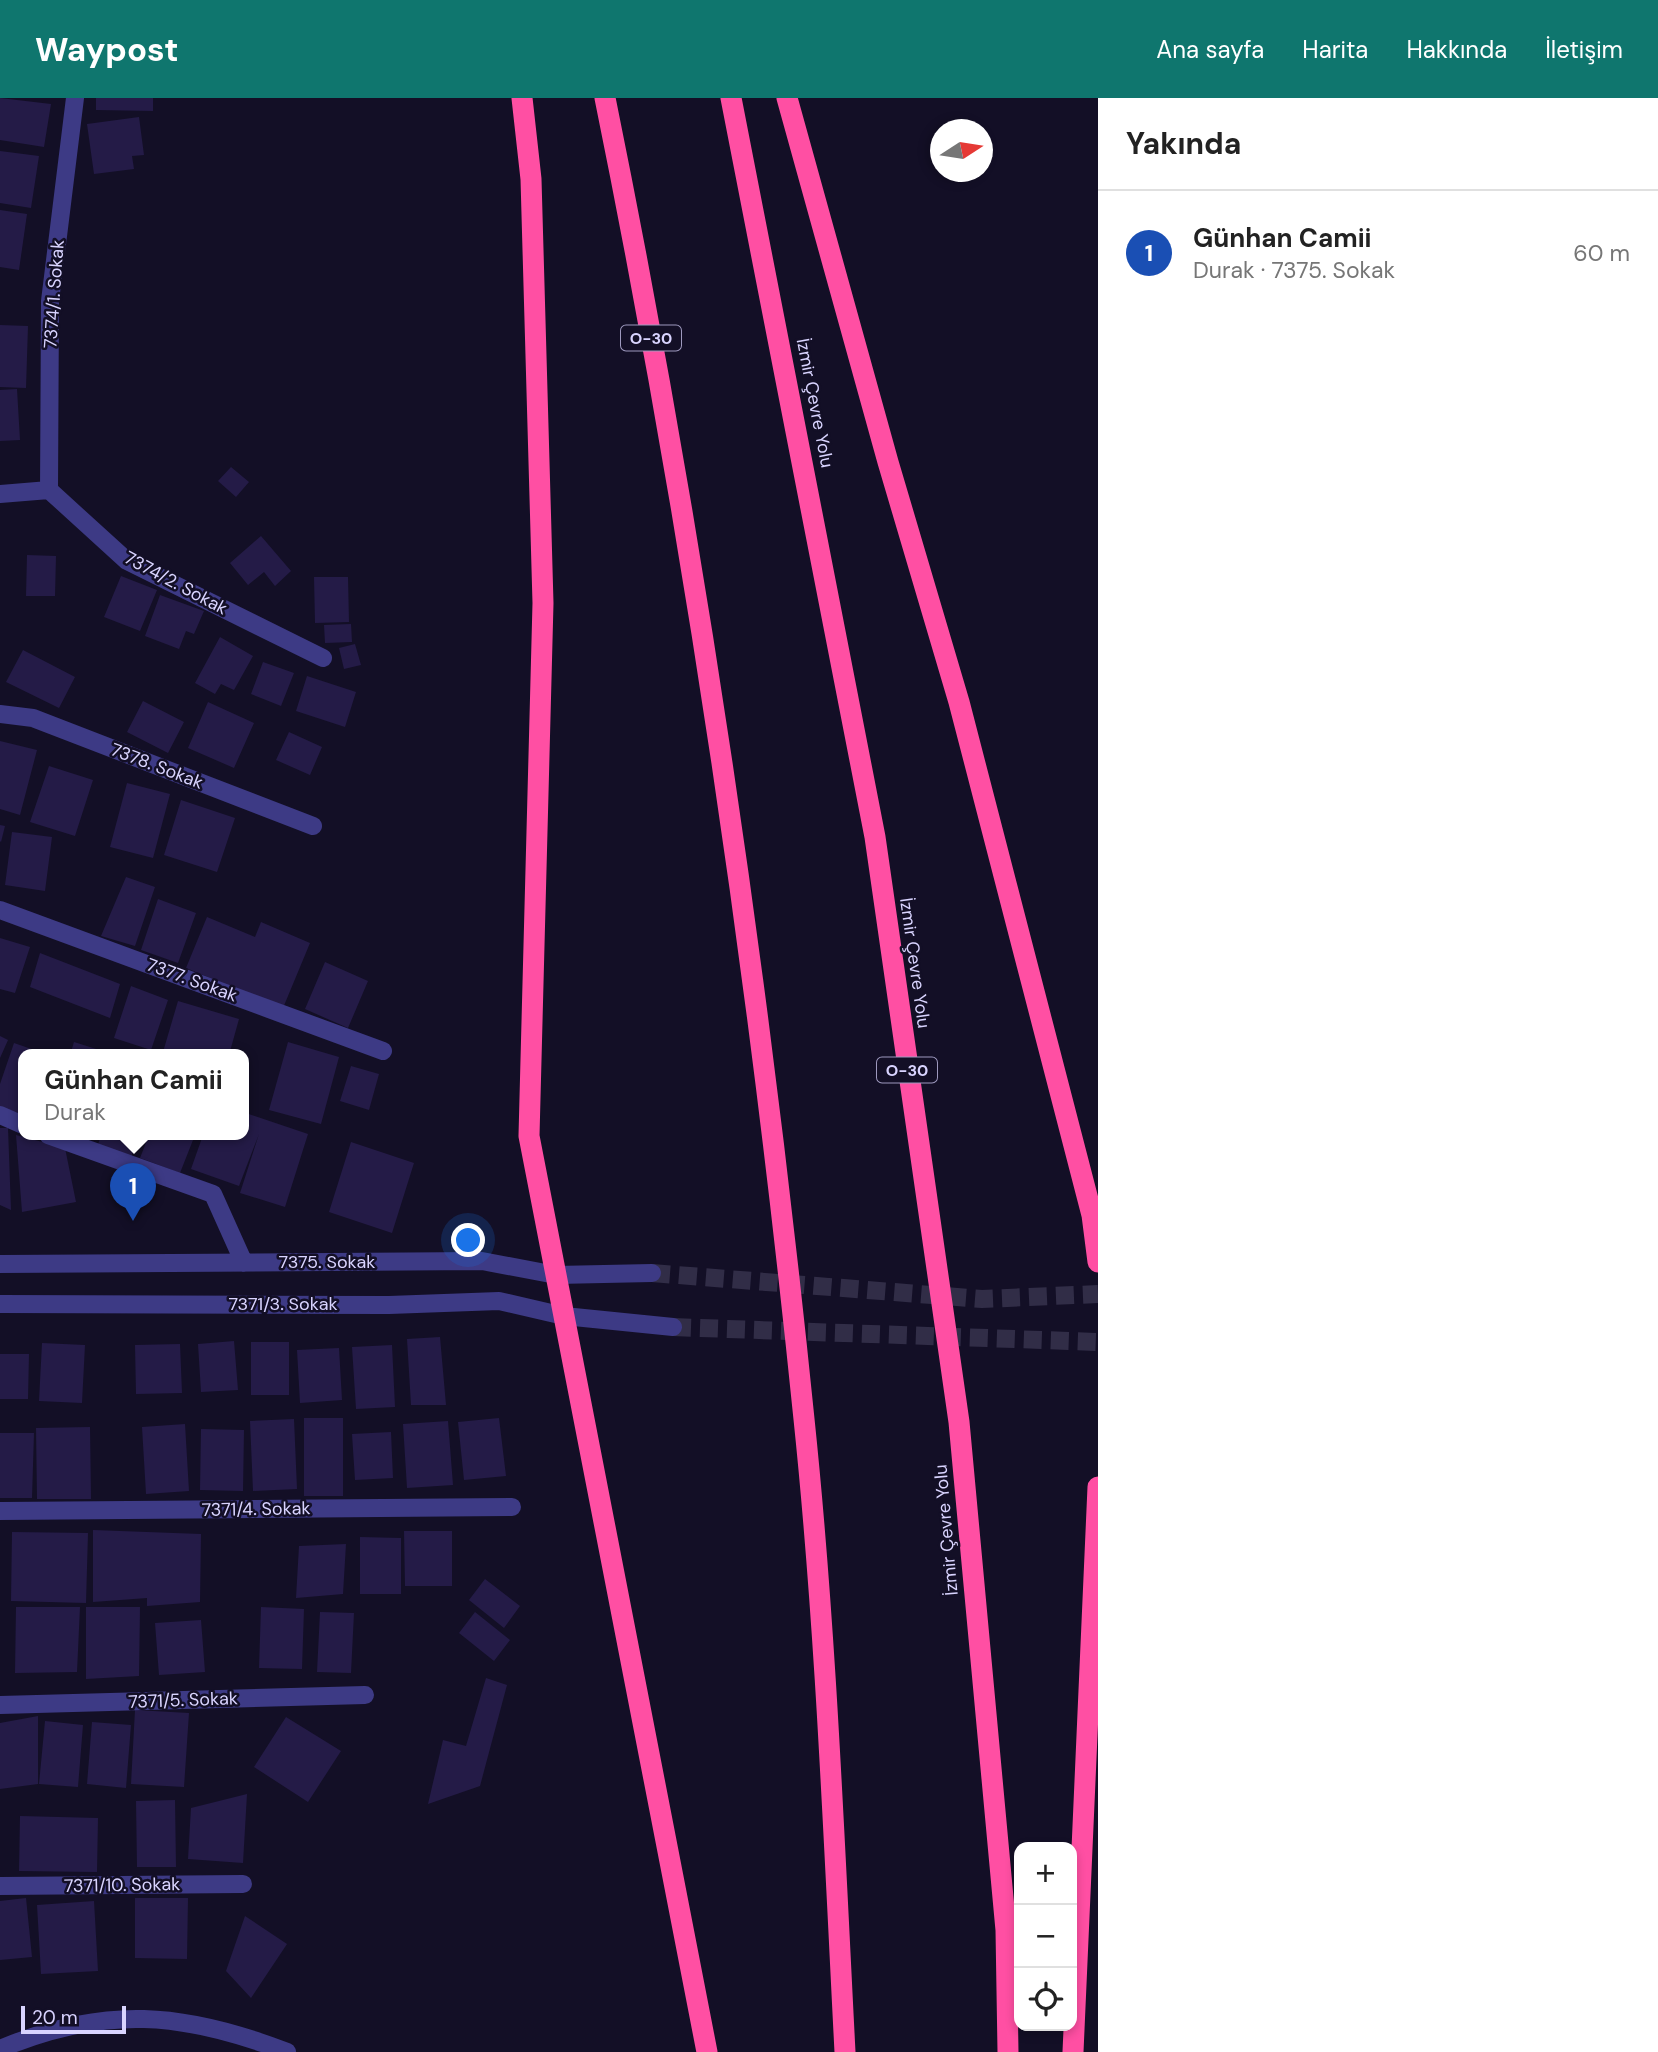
<!DOCTYPE html>
<html lang="tr">
<meta charset="utf-8">
<style>
:root{--surface:#fff;--page:#f6f6f6;--text:#222;--muted:#767676;--line:#e0e0e0;--accent:#0f766e}
body{margin:0;font-family:"DM Sans",sans-serif;background:var(--page);color:var(--text)}
.controls{position:absolute;right:21px;bottom:21px;display:grid;overflow:hidden;border-radius:14px;box-shadow:0 4px 10px #0003}
.controls button{width:63px;height:63px;display:grid;place-items:center;padding:0;border:0;border-bottom:2px solid var(--line);background:var(--surface);color:var(--text);font:35px sans-serif}
.compass{position:absolute;left:930px;top:21px;width:63px;height:63px;border-radius:50%;background:var(--surface);box-shadow:0 4px 10px #0003;rotate:78deg}
.scale{position:absolute;left:21px;bottom:18px;width:105px;box-sizing:border-box;padding-left:7px;border:4px solid #d9d4ff;border-top:0;font-size:19px;line-height:24px;white-space:nowrap;color:#d9d4ff;-webkit-text-stroke:5px #130f26;paint-order:stroke}
.you{position:absolute;left:469px;top:1143px;width:24px;height:24px;margin:-18px;border:5px solid #fff;border-radius:50%;background:#1a73e8;box-shadow:0 0 0 10px #1a73e833}
.badge{display:grid;place-items:center;width:46px;height:46px;border-radius:50%;background:var(--accent);color:#fff;font-size:23px;font-weight:700}
.pin{position:absolute;translate:-50% -58px;filter:drop-shadow(0 2px 4px #0008)}
.pin::after{content:'';position:absolute;top:37px;width:24px;height:21px;background:inherit;clip-path:polygon(0 0,100% 0,50% 100%)}
.popup{position:absolute;left:18px;top:951px;width:231px;height:91px;box-sizing:border-box;display:grid;place-content:center;border-radius:14px;background:var(--surface);filter:drop-shadow(0 2px 5px #0005);font-size:23px;white-space:nowrap;color:var(--muted)}
.popup b{font-size:26px;color:var(--text)}
.popup::after{content:'';position:absolute;left:50%;top:100%;margin-left:-14px;border:14px solid transparent;border-top-color:var(--surface)}
.list{margin:0;padding:0;list-style:none}
h2{display:flex;justify-content:space-between;align-items:center;height:91px;margin:0;padding:0 28px;font-size:30px}
h2 small{font-size:23px;font-weight:400;color:var(--muted)}
.list li{display:grid;grid-template-columns:46px 1fr auto;gap:21px;align-items:center;box-sizing:border-box;height:126px;padding:0 28px;border-top:2px solid var(--line)}
.list b{display:block;font-size:26px;white-space:nowrap}
.list p{margin:0;font-size:23px;white-space:nowrap;color:var(--muted)}
.list em{font-size:23px;font-style:normal;color:var(--muted)}
.icon{flex:none;width:38px;height:38px;fill:none;stroke:currentColor;stroke-width:2;stroke-linecap:round;stroke-linejoin:round}
.map{position:relative;flex:none;width:1098px;height:1954px;overflow:hidden}
header{display:flex;align-items:center;gap:42px;box-sizing:border-box;height:98px;padding:0 35px;background:var(--accent);color:#fff}
header strong{font-size:33px}
nav{display:flex;gap:38px;margin-inline-start:auto;font-size:24px}
main{display:flex}
aside{flex:1;background:var(--surface)}
.map>svg:first-child{display:block}
.building{fill:#241b47}
.lines{fill:none;stroke-linecap:round;stroke-linejoin:round}
.minor-tunnel{stroke:#312d47;stroke-width:18;stroke-dasharray:18 9;stroke-linecap:butt}
.minor{stroke:#3d3a85;stroke-width:18}
.highway{stroke:#ff4fa3;stroke-width:21}
.labels{text-anchor:middle;dominant-baseline:central;stroke-width:5;stroke-linejoin:round;paint-order:stroke}
.shield{fill:#130f26;stroke:#9e99be;stroke-width:2}
.shield-label{font-size:16px;font-weight:bold;fill:#d9d4ff}
.street-label{font-size:18px;fill:#d9d4ff;stroke:#130f26}
</style>
<header>
<strong>Waypost</strong>
<nav><a>Ana sayfa</a><a>Harita</a><a>Hakkında</a><a>İletişim</a></nav>
</header>
<main>
<div class="map">
<svg width="1098" height="1954" viewBox="0 0 1098 1954">
<rect width="100%" height="100%" fill="#130f26"/>
<path class="building" d="M0,0L51,6L44,49L0,42Z
M96,0H153V13L96,12Z
M139,19L144,57L132,58L134,71L94,76L87,26Z
M0,53L39,58L31,110L0,105Z
M0,112L27,116L19,172L0,169Z
M0,227L28,228L26,290L0,289Z
M17,291L20,342L0,343V292Z
M231,369L249,384L236,399L218,383Z
M261,438L291,473L275,488L264,474L248,487L230,465Z
M27,457L56,458L55,498H26Z
M121,478L157,492L140,533L104,519Z
M314,479H348L349,524L315,525Z
M160,497L204,513L194,536L186,533L179,551L145,538Z
M351,526L352,544L325,545L324,527Z
M220,539L253,558L234,592L221,586L215,596L195,585Z
M355,546L361,567L344,571L339,550Z
M23,552L75,579L59,610L6,584Z
M263,564L294,575L281,608L251,596Z
M307,578L356,594L345,629L296,613Z
M143,603L184,624L168,655L127,634Z
M208,604L254,625L234,670L188,650Z
M289,634L322,649L310,677L276,662Z
M0,643L37,652L20,717L0,711Z
M49,668L93,682L75,738L30,724Z
M127,685L170,696L153,760L110,749Z
M181,702L235,720L217,774L164,757Z
M0,727L5,728L1,744L0,743Z
M12,734L52,739L45,793L5,787Z
M126,779L155,789L135,848L101,838Z
M158,801L196,815L178,865L141,852Z
M207,819L255,839L261,824L310,845L283,910L186,870Z
M0,840L30,849L15,895L0,891Z
M40,855L120,886L110,920L30,889Z
M325,864L368,883L348,930L305,911Z
M131,888L168,902L151,952L114,940Z
M178,903L239,921L229,957L163,954Z
M0,938L8,942L0,960Z
M74,944L112,956V957H70Z
M288,944L339,959L321,1026L269,1012Z
M14,945L46,956L23,957V1017L0,1009V986Z
M351,968L379,976L369,1012L340,1003Z
M243,1014L308,1036L285,1109L240,1095L259,1036L239,1088L191,1071L203,1037H243Z
M0,1030H8L11,1112L0,1107Z
M16,1037L65,1050L76,1104L22,1114Z
M101,1037H139L130,1062L97,1050Z
M149,1037H195L180,1075L140,1060Z
M351,1044L414,1065L392,1135L329,1114Z
M440,1239L446,1307H411L407,1241Z
M234,1243L238,1292L201,1294L198,1246Z
M251,1244H289V1297H251Z
M42,1245L85,1247L82,1305L39,1303Z
M180,1246L182,1295L136,1296L135,1247Z
M392,1247L395,1309L356,1311L352,1249Z
M339,1250L342,1302L300,1305L297,1252Z
M0,1256H29L28,1301H0Z
M304,1320H343V1398H304Z
M499,1320L506,1378L464,1382L458,1324Z
M294,1321L297,1391L253,1393L250,1323Z
M448,1323L453,1387L407,1390L403,1326Z
M185,1326L189,1393L146,1396L142,1329Z
M90,1329L91,1401H37L36,1330Z
M201,1331L244,1332L243,1393L200,1392Z
M391,1334L393,1380L355,1382L352,1336Z
M0,1335H34L32,1400H0Z
M93,1432L201,1436L200,1504L147,1508V1500L93,1504Z
M404,1433H452V1488H405Z
M12,1434L88,1435L86,1505L11,1503Z
M360,1439L401,1440V1496H360Z
M346,1446L343,1496L296,1500L299,1448Z
M485,1481L520,1508L504,1530L469,1502Z
M16,1509H80L77,1574L15,1575Z
M86,1509H140L139,1578L86,1581Z
M261,1509L304,1511L302,1571L259,1570Z
M320,1514L354,1515L351,1575L317,1574Z
M475,1514L510,1542L494,1563L459,1535Z
M201,1522L205,1574L159,1577L155,1525Z
M486,1580L507,1587L480,1688L428,1706L443,1642L466,1648Z
M135,1612L189,1615L184,1689L131,1686Z
M38,1618V1686L0,1691V1625Z
M286,1619L341,1653L308,1704L254,1669Z
M45,1623L83,1627L78,1689L39,1686Z
M92,1624L131,1627L126,1690L87,1686Z
M247,1696L243,1765L188,1761L191,1710Z
M175,1702L176,1769H137L136,1703Z
M20,1718L98,1720L97,1774L19,1773Z
M26,1800L32,1859L0,1862V1803Z
M135,1800H188L187,1861L135,1860Z
M94,1803L98,1873L41,1876L37,1807Z
M245,1818L287,1846L251,1900L226,1873Z"/>
<g class="lines">
<path class="minor-tunnel" d="M652,1175L982,1201L1098,1196
M673,1229L1098,1244"/>
<path class="minor" d="M49,392L50,203L75,0
M0,396L49,392L127,463L323,560
M0,616L33,620L313,728
M0,812L383,953
M0,1017L23,1027
M48,1037L213,1096L244,1165
M0,1166L482,1163L556,1177L652,1175
M0,1206L389,1207L499,1203L564,1218L673,1229
M0,1413L512,1409
M0,1607L365,1597
M0,1788L243,1786
M0,1951C104,1907 184,1914 287,1954"/>
<path class="highway" d="M522,0L531,81L543,505L529,1038L707,1954
M605,0C694,437 759,878 804,1321C826,1532 834,1743 845,1954
M731,0L875,739L959,1324L1006,1832L1008,1954
M787,0L888,364L959,604L1092,1117L1098,1164
M1073,1954L1098,1389"/>
</g>
<g class="labels">
<g class="shield">
<rect x="621" y="227.5" width="60" height="25" rx="5"/>
<rect x="877" y="959.5" width="60" height="25" rx="5"/>
</g>
<g class="shield-label">
<text x="651" y="240">O-30</text>
<text x="907" y="972">O-30</text>
</g>
<g class="street-label">
<text transform="translate(54 196) rotate(-86)">7374/1. Sokak</text>
<text transform="translate(815 305) rotate(79)">İzmir Çevre Yolu</text>
<text transform="translate(176 485) rotate(28)">7374/2. Sokak</text>
<text transform="translate(157 668) rotate(21)">7378. Sokak</text>
<text transform="translate(915 865) rotate(82)">İzmir Çevre Yolu</text>
<text transform="translate(192 882) rotate(20)">7377. Sokak</text>
<text x="327" y="1164">7375. Sokak</text>
<text x="283" y="1206">7371/3. Sokak</text>
<text transform="translate(256 1411) rotate(-1)">7371/4. Sokak</text>
<text transform="translate(946 1432) rotate(-95)">İzmir Çevre Yolu</text>
<text transform="translate(183 1602) rotate(-2)">7371/5. Sokak</text>
<text transform="translate(122 1787) rotate(-1)">7371/10. Sokak</text>
</g>
</g>
</svg>
<div class="controls">
<button>+</button>
<button>−</button>
<button><svg class="icon" aria-label="locate" viewBox="0 0 24 24"><circle cx="12" cy="12" r="6"/><path d="M12 2v4M12 18v4M2 12h4M18 12h4"/></svg></button>
</div>
<svg class="compass" viewBox="-18 -18 36 36"><path d="M0-13l5 13h-10z" fill="#e53935"/><path d="M0 13l5-13h-10z" fill="#767676"/></svg>
<div class="scale">20 m</div>
<div class="you"></div>
<div class="pin badge" style="left:133px;top:1123px;background:#1a4fb4">1</div>
<div class="popup"><b>Günhan Camii</b>Durak</div>
</div>
<aside>
<h2>Yakında<small></small></h2>
<ul class="list">
<li><span class="badge" style="background:#1a4fb4">1</span><div><b>Günhan Camii</b><p>Durak · 7375. Sokak</p></div><em>60 m</em></li>
</ul>
</aside>
</main>
